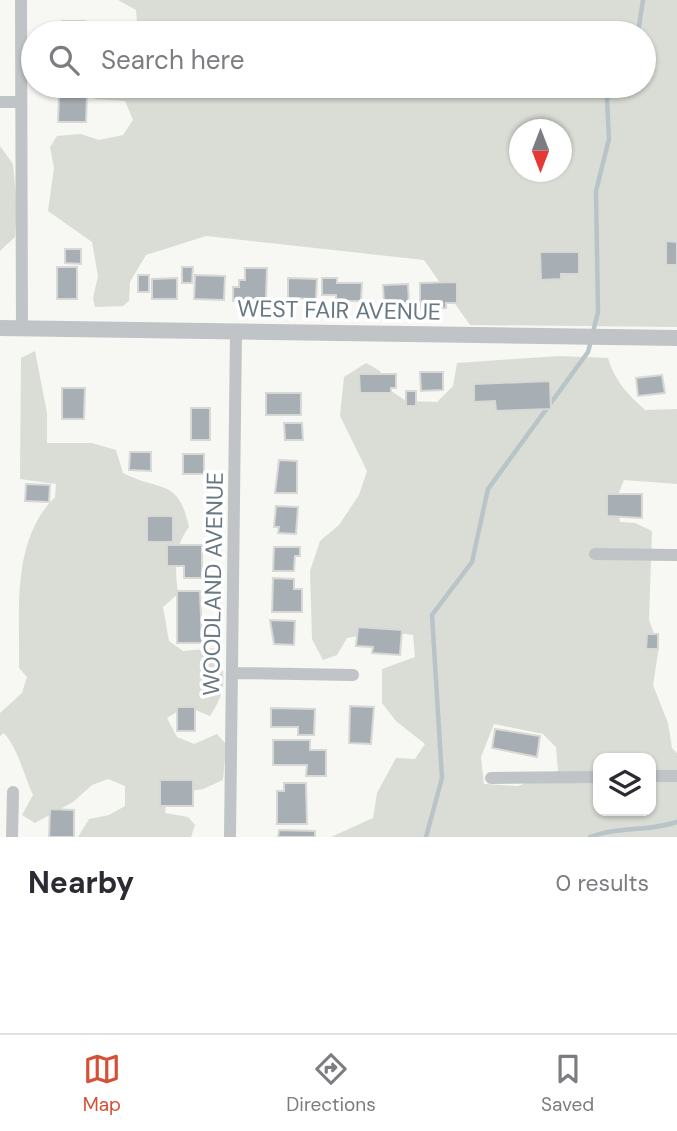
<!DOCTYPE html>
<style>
:root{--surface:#fff;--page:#f7f7f7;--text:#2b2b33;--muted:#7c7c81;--line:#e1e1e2;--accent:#d55135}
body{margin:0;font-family:"DM Sans",sans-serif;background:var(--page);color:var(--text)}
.controls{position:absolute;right:21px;bottom:21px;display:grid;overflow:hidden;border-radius:14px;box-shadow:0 2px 5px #0004}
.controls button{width:63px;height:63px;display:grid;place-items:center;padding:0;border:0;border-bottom:2px solid var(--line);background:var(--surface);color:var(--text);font:35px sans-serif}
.compass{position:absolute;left:509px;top:119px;width:63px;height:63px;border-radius:50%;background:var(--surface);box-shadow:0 2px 5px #0004;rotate:180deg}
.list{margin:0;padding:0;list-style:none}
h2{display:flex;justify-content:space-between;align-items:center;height:91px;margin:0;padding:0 28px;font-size:30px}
h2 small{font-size:23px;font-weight:400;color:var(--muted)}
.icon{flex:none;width:38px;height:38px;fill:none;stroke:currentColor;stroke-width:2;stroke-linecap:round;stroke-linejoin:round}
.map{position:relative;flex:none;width:677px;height:837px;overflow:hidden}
.search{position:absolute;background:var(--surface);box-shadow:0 2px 5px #0004;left:21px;right:21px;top:21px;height:77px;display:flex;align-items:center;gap:18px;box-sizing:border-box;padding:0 24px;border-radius:38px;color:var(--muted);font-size:26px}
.sheet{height:196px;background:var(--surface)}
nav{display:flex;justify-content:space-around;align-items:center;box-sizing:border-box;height:98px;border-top:2px solid var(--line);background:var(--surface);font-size:19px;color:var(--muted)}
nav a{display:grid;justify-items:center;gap:4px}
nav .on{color:var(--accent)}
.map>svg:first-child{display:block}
.green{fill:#d9ddd5;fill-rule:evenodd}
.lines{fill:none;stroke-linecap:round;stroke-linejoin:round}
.stream{stroke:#b8c4c7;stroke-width:4.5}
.building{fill:#a8afb4;stroke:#d8d8d6;stroke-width:2}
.minor{stroke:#c0c4c7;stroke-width:12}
.tertiary{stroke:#c0c4c7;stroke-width:16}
.labels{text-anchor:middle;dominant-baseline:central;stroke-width:7;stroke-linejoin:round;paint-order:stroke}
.street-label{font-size:23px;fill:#687882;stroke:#fff}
</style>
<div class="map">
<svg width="677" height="837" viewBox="0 0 677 837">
<rect width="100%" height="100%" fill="#f7f7f4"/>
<path class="green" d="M118,0H677V327L470,325L424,260L206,236L146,255L130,282L129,301L123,306L95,307L93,298L98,276L92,242L48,211L54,168L50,147L57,136L81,134L99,140L123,135L133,120L125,101L95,99L93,86H644V33H138L136,10ZM520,130H562V172H520Z
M0,146L13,164L17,206L15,237L0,251Z
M35,351L47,413V443H92L116,450L123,473C162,493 178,477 189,527C173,548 175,568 178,594L163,607L169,641L183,651L217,648C227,675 226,692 210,716L186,706L167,718L177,737L194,744L217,734L226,744L223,780L203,789L167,795L165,813L188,817L195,825L191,837H78L89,819L109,815L125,806V786L108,779L92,785L73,802L35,823L22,815L33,795C23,773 19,751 4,733L0,736V713L22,693L27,677L19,668C20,610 11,541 55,497L56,484L20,479L21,358Z
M559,356L608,358C615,381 627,394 645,410L677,409V484L624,480L616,500L620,522L635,523L652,531L649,620L659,647L653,685L668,723L672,748L677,753V837H331L373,818L377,793L396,758L415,759L425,744L396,721L382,703V669L415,657L413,635L386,631L347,638L337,655L323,660L312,639L310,571L320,541L339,525L359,495L367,471L340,416L344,377L366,363L380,371L384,386L406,401L437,402L453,386L457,363ZM494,724L543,734L556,747L558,771L518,786L484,784L481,757ZM598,758H651V811H598Z"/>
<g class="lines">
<path class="stream" d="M638,33L643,0
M593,332L598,312L596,191L609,139L607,99L614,86
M426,837L442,778L432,615L472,562L488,489L588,352L591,341
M590,837C619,826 648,832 677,822"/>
</g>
<path class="building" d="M62,21H85L96,33H62Z
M59,95L87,96L86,122H58Z
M666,241L677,242V265H666Z
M65,249H81V264L65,263Z
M540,252H579V274H561V279L541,280Z
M57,267H77V299H57Z
M182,267H193L192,283H182Z
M245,268H267L266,299L233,301V287H239V280H245Z
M138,275H149V292H138Z
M195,275L225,276L224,300L194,299Z
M177,278V299H152V279Z
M288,278L317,279L316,299L288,298Z
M322,278H337V283H362L361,301H336V295H322Z
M457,282V303H446V308L420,309V283Z
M408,284L409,303L384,304L383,285Z
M420,372H443V390L421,391Z
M359,374H396V388H391V393H360Z
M662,375L665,393L638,396L636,378Z
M550,381L551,409L496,411L495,401L474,402V384Z
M62,388H85L84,419H62Z
M406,391H416V406H406Z
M266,393H301V415H266Z
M191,408H210V440H191Z
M284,423H302L303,440H285Z
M130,452H151V471L129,470Z
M183,454H204V474H183Z
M279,460L297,461V493H275Z
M26,484L50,485L49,502L25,501Z
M607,494H642V518L607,516Z
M276,506L298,507L296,534L278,533L279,527H274Z
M147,516H173V542H147Z
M167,545H202V578H184V566H167Z
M274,547H300V556H295L294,571H273Z
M273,578L294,579V589H302V612H272Z
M177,591H200L202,643H177Z
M270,620L295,621L294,645L274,644Z
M358,627L402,630L400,655L372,653L373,647L356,646Z
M647,634H658V649H646Z
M350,706L374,707L371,744L349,743Z
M177,707H195V731H177Z
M271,708L315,709L314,735H298V727H271Z
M495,729L540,736L537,757L492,748Z
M273,740H310V750H326V776H306L307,765H273Z
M160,780H193V806H160Z
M284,783H306L307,824H277V791H284Z
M50,809L74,810V837H49Z
M279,830L315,831V837H278Z"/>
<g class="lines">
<path class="minor" d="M21,0L22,328
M0,102H21
M595,554L677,555
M234,673L353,675
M651,776H677
M491,778L598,777
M12,837L13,792
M230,837L236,331"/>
<path class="tertiary" d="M0,328L677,338"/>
</g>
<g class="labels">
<g class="street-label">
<text transform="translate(339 310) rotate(1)">WEST FAIR AVENUE</text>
<text transform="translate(213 584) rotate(-89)">WOODLAND AVENUE</text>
</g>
</g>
</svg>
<div class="controls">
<button><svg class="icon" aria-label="layers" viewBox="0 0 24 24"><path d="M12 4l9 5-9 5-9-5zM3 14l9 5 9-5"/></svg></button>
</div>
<svg class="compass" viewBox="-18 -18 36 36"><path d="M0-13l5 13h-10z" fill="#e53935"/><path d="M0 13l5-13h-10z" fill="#7c7c81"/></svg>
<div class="search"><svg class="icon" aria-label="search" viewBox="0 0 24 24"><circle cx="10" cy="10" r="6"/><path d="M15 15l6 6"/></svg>Search here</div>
</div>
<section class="sheet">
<h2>Nearby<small>0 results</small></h2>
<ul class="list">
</ul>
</section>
<nav>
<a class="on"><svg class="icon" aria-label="map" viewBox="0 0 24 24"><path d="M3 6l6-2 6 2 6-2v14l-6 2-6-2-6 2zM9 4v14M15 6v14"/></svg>Map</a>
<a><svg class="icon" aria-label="directions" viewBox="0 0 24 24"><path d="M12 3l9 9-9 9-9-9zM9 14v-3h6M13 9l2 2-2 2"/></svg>Directions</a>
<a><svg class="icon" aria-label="saved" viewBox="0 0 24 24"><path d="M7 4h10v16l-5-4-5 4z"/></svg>Saved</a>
</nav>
